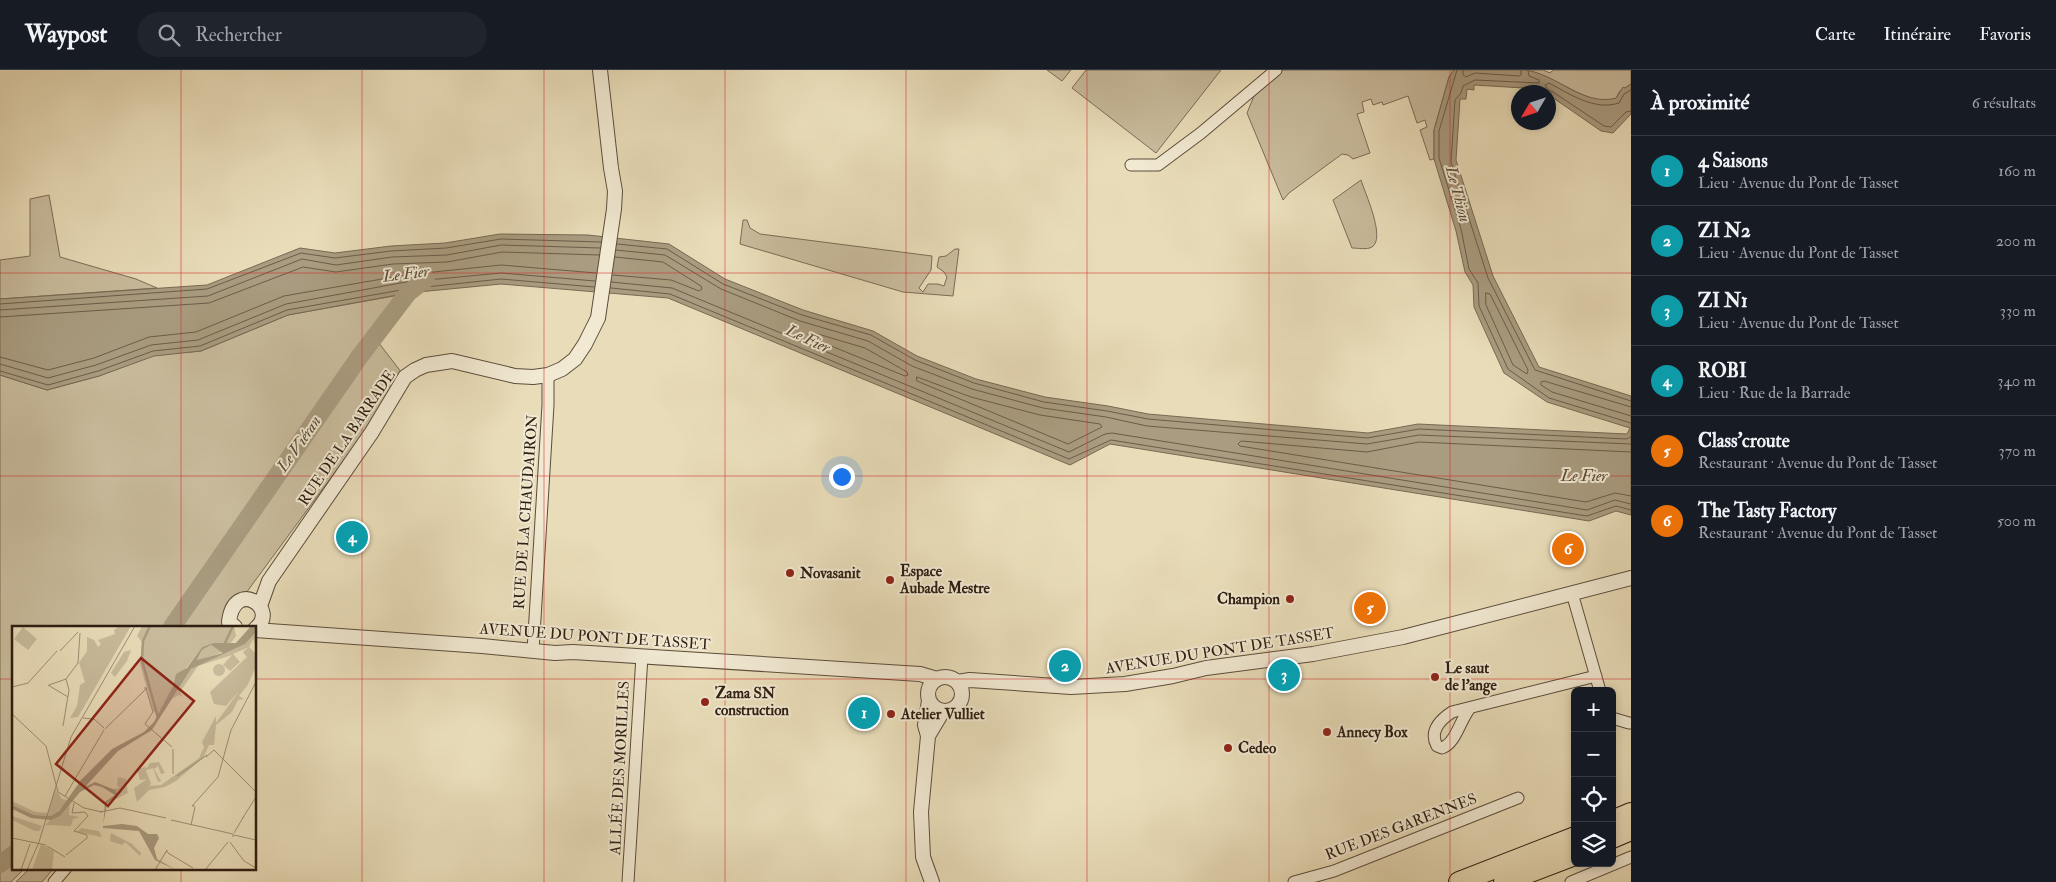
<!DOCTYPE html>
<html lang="fr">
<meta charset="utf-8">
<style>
:root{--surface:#171b24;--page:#20242c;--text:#f1f3f6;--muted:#9ea1a6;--line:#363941;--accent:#2563eb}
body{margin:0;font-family:"IM FELL Double Pica",serif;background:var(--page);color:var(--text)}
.controls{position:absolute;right:15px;bottom:15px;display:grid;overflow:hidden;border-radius:8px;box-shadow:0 2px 8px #0003}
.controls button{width:45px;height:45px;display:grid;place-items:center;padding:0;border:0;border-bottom:1px solid var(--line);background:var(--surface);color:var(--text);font:25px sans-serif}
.compass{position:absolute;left:1511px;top:15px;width:45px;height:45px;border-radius:50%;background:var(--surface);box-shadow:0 2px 8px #0003;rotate:231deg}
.you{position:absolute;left:841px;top:406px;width:18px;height:18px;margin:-12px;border:4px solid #fff;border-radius:50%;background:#1a73e8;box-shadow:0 0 0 8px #1a73e833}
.badge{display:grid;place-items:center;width:32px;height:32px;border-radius:50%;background:var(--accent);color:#fff;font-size:16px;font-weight:700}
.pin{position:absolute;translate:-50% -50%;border:2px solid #fff;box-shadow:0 1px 5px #0006}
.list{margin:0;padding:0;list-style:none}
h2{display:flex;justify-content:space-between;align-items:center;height:65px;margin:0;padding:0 20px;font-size:21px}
h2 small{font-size:16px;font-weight:400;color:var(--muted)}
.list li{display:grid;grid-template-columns:32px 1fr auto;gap:15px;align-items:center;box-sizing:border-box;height:70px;padding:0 20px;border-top:1px solid var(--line)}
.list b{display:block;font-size:19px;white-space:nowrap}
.list p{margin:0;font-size:16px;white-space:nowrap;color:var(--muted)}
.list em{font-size:16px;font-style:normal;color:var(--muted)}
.icon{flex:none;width:28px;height:28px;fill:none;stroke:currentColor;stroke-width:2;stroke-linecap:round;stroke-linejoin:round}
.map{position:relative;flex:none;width:1631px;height:812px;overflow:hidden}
header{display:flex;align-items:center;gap:30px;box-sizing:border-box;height:70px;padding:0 25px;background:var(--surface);border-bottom:1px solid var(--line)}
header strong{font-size:24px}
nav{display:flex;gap:28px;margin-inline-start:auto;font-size:18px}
.search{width:350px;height:45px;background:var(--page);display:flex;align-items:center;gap:12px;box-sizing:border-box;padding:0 18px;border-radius:28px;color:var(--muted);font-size:19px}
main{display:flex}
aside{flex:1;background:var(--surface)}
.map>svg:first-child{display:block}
.green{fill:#c9bc9d;stroke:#7c6c58}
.water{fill:#a99c80;stroke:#786954}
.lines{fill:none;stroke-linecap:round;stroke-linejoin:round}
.shore{stroke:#6c5c49;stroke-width:1}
.river{stroke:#a99c80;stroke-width:18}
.minor-casing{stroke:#5d4d3c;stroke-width:13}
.tertiary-casing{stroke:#5d4d3c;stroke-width:16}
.motorway-casing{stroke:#2e1d12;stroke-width:22}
.minor{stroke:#f1e9d2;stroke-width:11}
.tertiary{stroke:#f1e9d2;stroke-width:14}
.motorway{stroke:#e9ddb9;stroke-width:20}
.grid{fill:none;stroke:#d62828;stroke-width:1;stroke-opacity:0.55}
.poi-dot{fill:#8f2418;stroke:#f1e9d2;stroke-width:2}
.labels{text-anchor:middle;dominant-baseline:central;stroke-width:4;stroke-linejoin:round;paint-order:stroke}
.street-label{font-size:15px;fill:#2e1d12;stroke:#f1e9d2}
.poi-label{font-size:15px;font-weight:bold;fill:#2e1d12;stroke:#f1e9d2;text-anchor:start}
.water-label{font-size:16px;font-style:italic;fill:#594938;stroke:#f1e9d2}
.inset-river{fill:none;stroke:#a99c80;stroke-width:2.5}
.inset-road{fill:none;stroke:#9e9076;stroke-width:1}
.view{fill:#8f2418;fill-opacity:0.15;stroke:#8f2418;stroke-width:2.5}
.inset-edge{fill:none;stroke:#2e1d12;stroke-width:2.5}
</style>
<header>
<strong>Waypost</strong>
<div class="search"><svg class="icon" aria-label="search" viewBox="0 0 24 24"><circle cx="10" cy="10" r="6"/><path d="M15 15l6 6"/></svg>Rechercher</div>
<nav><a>Carte</a><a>Itinéraire</a><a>Favoris</a></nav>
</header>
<main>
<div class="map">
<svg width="1631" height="812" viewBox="0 0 1631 812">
<rect width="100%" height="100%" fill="#e9ddb9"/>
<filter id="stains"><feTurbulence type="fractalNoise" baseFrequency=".004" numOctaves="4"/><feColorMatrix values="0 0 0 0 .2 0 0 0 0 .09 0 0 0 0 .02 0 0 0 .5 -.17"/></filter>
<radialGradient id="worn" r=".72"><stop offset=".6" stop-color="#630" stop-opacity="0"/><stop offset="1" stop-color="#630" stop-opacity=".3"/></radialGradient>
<path class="green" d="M1047,0H1071L1062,11Z
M1086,0H1221L1156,83L1072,18Z
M1283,0H1454L1449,7L1434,60V89L1430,90L1420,60L1427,57L1425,50L1417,53L1408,26L1383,35L1382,32L1373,35L1371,29L1362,32L1364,42L1357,44L1370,83L1353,89L1348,85L1342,84L1289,123L1283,130L1247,43L1254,26Z
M1525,0H1543L1550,3L1553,0H1631V14L1619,22L1616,29C1592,35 1570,17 1549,8C1541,4 1533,2 1525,0Z
M1361,110C1365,123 1386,168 1372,177C1367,180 1358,178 1352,178L1333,130Z
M49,125L60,187L136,209L157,218L0,229V190L30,186V129Z
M743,150H747L750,158L760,164L932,186L931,200L919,218L923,222L928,214H938L944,216L947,207L944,202L937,197L939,187L946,186L955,179H959L953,226L903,222L740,174Z
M405,224L375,268L405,307L221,557H14V798H25L11,812H0V305L47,320L99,306L154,285L201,281L288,245Z
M30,798H54L42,812H16Z"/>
<path class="water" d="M1454,0C1477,0 1502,0 1525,0C1557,4 1583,37 1616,28L1623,17L1625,18L1631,14V44L1613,63L1601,61L1549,25L1548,22L1540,19L1474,15V20L1467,19L1466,29H1460L1456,90L1493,206L1539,297L1631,326V445L1616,441L1589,451L1110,374L1070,395L668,228L501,214L408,223L288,245L201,281L154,286L99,306L47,320L0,305V229L207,215L300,178L335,183L391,176L445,173L500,164L588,165L669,174L725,209L803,240L873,261L917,286L976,309L1045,327L1108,336L1148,344L1368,363L1418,354L1627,364L1630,358L1547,332L1504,303L1474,237L1473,215L1465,202L1456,161L1434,89V60L1449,7Z"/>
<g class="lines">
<path class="shore" d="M1457,0L1439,61V88L1461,159L1469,199L1478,213L1479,236L1508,299L1549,328L1631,353
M1463,0V5L1466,7L1475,3L1519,6L1521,5V0
M1528,0L1529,6L1539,10V13L1475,10L1463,16L1461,23L1455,30L1451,92L1488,208L1535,300L1631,331
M1631,20L1624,24L1619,33C1594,41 1570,24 1549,13L1545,15L1548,20L1553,22L1604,56L1611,57L1626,42L1631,41
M617,174L667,179L723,214L802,245L871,265L915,290L974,313L1044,332L1107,341L1148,349L1367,368L1419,359L1626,369L1631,367
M616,180L665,185L721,219L800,251L868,271L912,296L972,319L1043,338L1106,347L1147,356L1367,374L1419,365L1631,374
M613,205L671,210L699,221L702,219L701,216L663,192L615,187
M611,212L672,218L1069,382L1105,364L1112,363L1587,440L1615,430L1631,434
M611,218L670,224L1069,389L1111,370L1587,446L1616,436L1631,440
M1486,223L1490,224L1528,300L1527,304L1513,295L1486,235Z
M0,234L207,219L301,183L335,188L391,181L446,178L501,169L601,172
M0,240L208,226L302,189L336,195L392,187L447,185L501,175L600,178
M0,247L209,233L303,197L336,202L393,194L447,192L502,182L599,185
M811,262L865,278L907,302L908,305L905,306L809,267L808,264Z
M0,287L48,300L94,288L149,267L196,262L284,226L405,205L501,195L596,203
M0,294L48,308L96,295L151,275L198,270L286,234L406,212L501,203L595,211
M0,301L48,315L98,301L153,281L200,276L287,240L407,219L501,209L594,217
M917,307L971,327L1040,345L1100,354L1102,357L1068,374L917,311Z
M1631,337L1544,311L1541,312V315L1552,322L1631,346
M1631,382L1419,372L1367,382L1241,371L1238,374L1240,376L1586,432L1615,423L1631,426"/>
<path class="river" d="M172,557L360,286L408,223L426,209
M0,794L14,784"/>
<defs>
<path id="minor" d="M1131,95H1158L1201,63L1276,0
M1572,523L1600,621
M533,581L548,335V305
M1470,638C1460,650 1456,673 1442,678L1437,676C1429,661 1440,650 1452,642L1596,606
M1612,648L1629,653
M54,812L66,798
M628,812L642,586
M1294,812L1334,801L1518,728
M1571,812L1631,787"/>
<path id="tertiary" d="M260,536L269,511L372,362L405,307L415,300L426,295L452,291L515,306L533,307L548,305L562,299L575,289L585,274L598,248L614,139L615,121L611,98L600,0
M235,557L229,552C234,507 281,539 255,559
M255,560L482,576L555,583L573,582L920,604L937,609
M928 624a17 17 0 1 1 34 0a17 17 0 1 1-34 0Z
M957,612L970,610L1071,617L1125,614L1173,606L1206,598L1313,584L1403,567L1631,508
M928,666L925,655L929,631
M932,812L923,787L921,742L928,666L943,641"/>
<path id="motorway" d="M1612,751L1631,743
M1612,768L1631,760
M1459,812L1575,767
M1504,812L1575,785"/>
</defs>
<use href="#minor" class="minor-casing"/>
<use href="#tertiary" class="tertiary-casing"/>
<use href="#motorway" class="motorway-casing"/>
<use href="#minor" class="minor"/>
<use href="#tertiary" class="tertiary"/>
<use href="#motorway" class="motorway"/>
</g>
<path class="grid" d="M181,0V557M362,0V812M544,0V812M725,0V812M906,0V812M1087,0V812M1269,0V812M1450,0V812M0,203H1631M0,406H1631M0,609H14M255,609H1631M181,798V812"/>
<g class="poi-dot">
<circle cx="790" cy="503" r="5"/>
<circle cx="890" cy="510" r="5"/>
<circle cx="1290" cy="529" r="5"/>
<circle cx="1435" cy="607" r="5"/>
<circle cx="705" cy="632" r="5"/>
<circle cx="891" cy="644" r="5"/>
<circle cx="1327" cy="662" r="5"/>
<circle cx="1228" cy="678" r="5"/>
</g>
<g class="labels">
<g class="street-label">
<text transform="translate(347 368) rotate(-56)">RUE DE LA BARRADE</text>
<text transform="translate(526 442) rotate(-86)">RUE DE LA CHAUDAIRON</text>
<text transform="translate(595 567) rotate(4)">AVENUE DU PONT DE TASSET</text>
<text transform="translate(1220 581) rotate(-9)">AVENUE DU PONT DE TASSET</text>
<text transform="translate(620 698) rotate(-87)">ALLÉE DES MORILLES</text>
<text transform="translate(1401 757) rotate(-21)">RUE DES GARENNES</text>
</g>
<g class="poi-label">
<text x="900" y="501">Espace<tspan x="900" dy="17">Aubade Mestre</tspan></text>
<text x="800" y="503">Novasanit</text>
<text x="1280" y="529" text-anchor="end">Champion</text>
<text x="1445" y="598">Le saut<tspan x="1445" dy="17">de l'ange</tspan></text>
<text x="715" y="623">Zama SN<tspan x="715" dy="17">construction</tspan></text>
<text x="901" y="644">Atelier Vulliet</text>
<text x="1337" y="662">Annecy Box</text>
<text x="1238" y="678">Cedeo</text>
</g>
<g class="water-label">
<text transform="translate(1458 124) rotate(75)">Le Thiou</text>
<text transform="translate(406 204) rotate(-7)">Le Fier</text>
<text transform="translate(808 269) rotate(25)">Le Fier</text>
<text transform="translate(299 374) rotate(-55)">Le Viéran</text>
<text x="1584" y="406">Le Fier</text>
</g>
</g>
<g transform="translate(12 556)">
<rect width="244" height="244" fill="#e9ddb9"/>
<path d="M108,0H119L66,91L58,92L65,80L68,59L73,56L67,37L75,25V11L82,14L86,21L89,18L86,14L103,8L102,4ZM130,0H222L224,10L218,18L201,17L190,21L162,58L146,89L141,85L128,38L130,16L125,10ZM11,1L25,13L16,24L2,13ZM244,6V21L241,13L237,21L244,28V41L235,60L227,70L232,73L226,74L220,86L204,99L202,119H197L191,132L164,155L153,161L137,164L125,176L122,162L135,153L128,154L125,143L133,141L135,142L138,137L147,136L153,147L149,148L146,140L142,143L149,155L146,156L141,142L134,144L133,142L139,158L137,160L149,159L187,132L192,121L190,116L204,90V97L227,65L214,80L202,78L198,66L235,31L231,26L237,21L221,28L228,36L218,45L211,39L220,29L186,40L168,66L171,71L167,69L160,73L179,43L189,37L233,18ZM199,19L211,26L185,35L190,24ZM119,24L115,35L103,51L99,47L112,26ZM201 44a6 6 0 1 1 12 0a6 6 0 1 1-12 0ZM106,151L114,153L116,167L100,175L95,183L96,177L104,172L101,163L108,162L105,159ZM43,163L50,173L55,174L54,179L39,190L22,189L0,179V175L23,186L36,187ZM58,175L57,189L68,191L61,193L59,200L33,199ZM0,190L30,200L27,205H23L0,194ZM69,202L87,205L90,211L65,206ZM99,207L120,218L129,227L128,230L113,216L110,219L98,215ZM29,218L42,225L40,244H20Z" fill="#c9bc9d"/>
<path d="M239,0H244V6L233,18L179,43L140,104L106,125L73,161L83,156L103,164L106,169L95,177L91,200L110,198L125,200L136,208H145L147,212L142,222L145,233L164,244L143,234L127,205L91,202L93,176L103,169L90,161L82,159L68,166L48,190L39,194L19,192L0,183V179L22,189L39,190L48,184L69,154L100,123L132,106L142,96L162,58L164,48L175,42L190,21L201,17H224ZM199,19L211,27L185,34L190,24Z" fill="#a99c80" fill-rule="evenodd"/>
<path class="inset-river" d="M138,0L131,15L130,34L146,92M212,19L221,0"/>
<path class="inset-road" d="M48,25L66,6M36,59L56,71M37,59L54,53L66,37L68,7M0,61L16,57L45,25M134,63L141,86L133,98L160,121M0,88L34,120L46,166L72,182L90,186M71,92L82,93L92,102M51,100L57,64L54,53M93,103L135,62H132M194,131L202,124L244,166M161,148V123M165,150L195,129M53,170L92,104M62,177L60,187L73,186L76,190L62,205L75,209V212M183,180H180L206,151L219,104L244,56M88,186L108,182L154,192M230,193L244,171M159,194L221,208V211M179,199L183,181M222,207L232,190M222,209L244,214M0,212L34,219M218,216L232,235L244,242M35,220L53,231M156,227L181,242M54,229L75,212M9,244L18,218M15,244L27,216L59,111L123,0M143,244L155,224V227M193,244L216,216"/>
<path class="view" d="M129,32L182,75L96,180L44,138Z"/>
<rect width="244" height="244" class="inset-edge"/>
</g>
<rect width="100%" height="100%" filter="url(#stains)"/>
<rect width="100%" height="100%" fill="url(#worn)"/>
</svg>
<div class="controls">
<button>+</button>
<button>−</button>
<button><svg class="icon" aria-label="locate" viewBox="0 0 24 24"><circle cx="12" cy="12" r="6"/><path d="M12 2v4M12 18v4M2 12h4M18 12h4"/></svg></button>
<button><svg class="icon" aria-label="layers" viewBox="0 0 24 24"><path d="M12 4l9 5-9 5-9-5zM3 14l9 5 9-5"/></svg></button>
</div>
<svg class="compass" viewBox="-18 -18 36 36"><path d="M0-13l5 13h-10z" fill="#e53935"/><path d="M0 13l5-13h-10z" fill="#9ea1a6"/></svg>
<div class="you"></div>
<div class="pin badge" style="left:864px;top:643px;background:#0f9aa8">1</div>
<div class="pin badge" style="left:1065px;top:596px;background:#0f9aa8">2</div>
<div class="pin badge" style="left:1284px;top:605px;background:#0f9aa8">3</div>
<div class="pin badge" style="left:352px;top:467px;background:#0f9aa8">4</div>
<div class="pin badge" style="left:1370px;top:538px;background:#e8710a">5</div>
<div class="pin badge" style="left:1568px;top:479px;background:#e8710a">6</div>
</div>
<aside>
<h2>À proximité<small>6 résultats</small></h2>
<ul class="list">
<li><span class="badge" style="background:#0f9aa8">1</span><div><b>4 Saisons</b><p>Lieu · Avenue du Pont de Tasset</p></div><em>160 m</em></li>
<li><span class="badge" style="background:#0f9aa8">2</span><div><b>ZI N2</b><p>Lieu · Avenue du Pont de Tasset</p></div><em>200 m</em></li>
<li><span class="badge" style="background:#0f9aa8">3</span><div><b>ZI N1</b><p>Lieu · Avenue du Pont de Tasset</p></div><em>330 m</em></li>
<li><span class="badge" style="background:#0f9aa8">4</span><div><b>ROBI</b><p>Lieu · Rue de la Barrade</p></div><em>340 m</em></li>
<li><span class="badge" style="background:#e8710a">5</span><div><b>Class'croute</b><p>Restaurant · Avenue du Pont de Tasset</p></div><em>370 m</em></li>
<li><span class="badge" style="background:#e8710a">6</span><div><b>The Tasty Factory</b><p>Restaurant · Avenue du Pont de Tasset</p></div><em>500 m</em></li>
</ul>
</aside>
</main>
